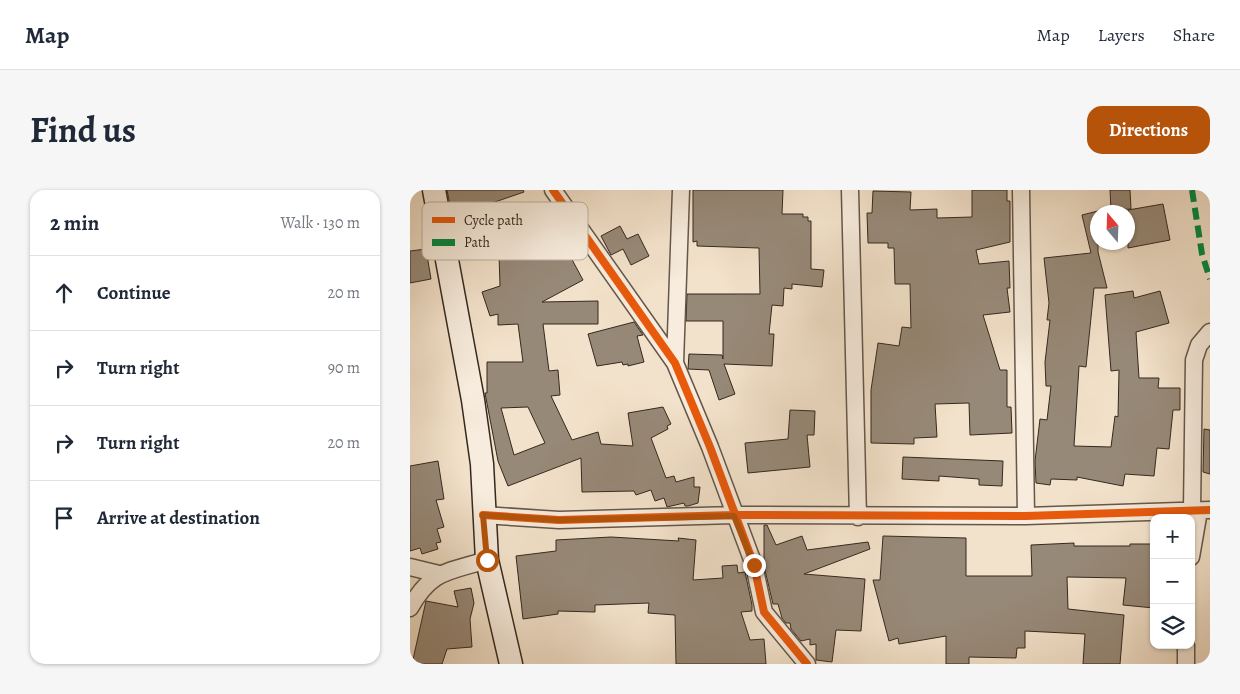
<!DOCTYPE html>
<meta charset="utf-8">
<style>
:root{--surface:#fff;--page:#f6f6f7;--text:#1f2937;--muted:#747a83;--line:#e0e1e3;--accent:#b45309}
body{margin:0;font-family:Alegreya,serif;background:var(--page);color:var(--text)}
.controls{position:absolute;right:15px;bottom:15px;display:grid;overflow:hidden;border-radius:10px;box-shadow:0 1px 4px #0004}
.controls button{width:45px;height:45px;display:grid;place-items:center;padding:0;border:0;border-bottom:1px solid var(--line);background:var(--surface);color:var(--text);font:25px sans-serif}
.compass{position:absolute;left:680px;top:15px;width:45px;height:45px;border-radius:50%;background:var(--surface);box-shadow:0 1px 4px #0004;rotate:341deg}
.stop{position:absolute;width:15px;height:15px;margin:-11px;border:4px solid #b45309;border-radius:50%;background:#fff}
.stop.end{background:#b45309;border-color:#fff;box-shadow:0 1px 5px #0008}
.list{margin:0;padding:0;list-style:none}
h2{display:flex;justify-content:space-between;align-items:center;height:65px;margin:0;padding:0 20px;font-size:21px}
h2 small{font-size:16px;font-weight:400;color:var(--muted)}
.list li{display:grid;grid-template-columns:32px 1fr auto;gap:15px;align-items:center;box-sizing:border-box;height:75px;padding:0 20px;border-top:1px solid var(--line)}
.list b{display:block;font-size:19px;white-space:nowrap}
.list em{font-size:16px;font-style:normal;color:var(--muted)}
.icon{flex:none;width:28px;height:28px;fill:none;stroke:currentColor;stroke-width:2;stroke-linecap:round;stroke-linejoin:round}
.map{position:relative;flex:none;width:800px;height:474px;overflow:hidden;border-radius:15px}
header{display:flex;align-items:center;gap:30px;box-sizing:border-box;height:70px;padding:0 25px;background:var(--surface);border-bottom:1px solid var(--line)}
header strong{font-size:24px}
nav{display:flex;gap:28px;margin-inline-start:auto;font-size:18px}
.intro{display:flex;align-items:center;justify-content:space-between;box-sizing:border-box;height:120px;padding:0 30px}
h1{margin:0;font-size:35px}
.button{padding:12px 22px;border-radius:15px;background:var(--accent);color:#fff;font-size:18px;font-weight:700}
main{display:flex;gap:30px;padding:0 30px}
aside{flex:1;background:var(--surface);border-radius:15px;box-shadow:0 1px 4px #0004}
.map>svg:first-child{display:block}
.building{fill:#978978;stroke:#34291f;fill-rule:evenodd}
.lines{fill:none;stroke-linecap:round;stroke-linejoin:round}
.minor-casing{stroke:#64574a;stroke-width:19}
.secondary-casing{stroke:#34291f;stroke-width:25}
.minor{stroke:#f7ecdd;stroke-width:16}
.secondary{stroke:#f7ecdd;stroke-width:22}
.quiet{stroke:#00873e;stroke-width:6;stroke-dasharray:12 6;stroke-linecap:butt}
.cycleway-casing{stroke:#f7ecdd;stroke-width:11}
.cycleway{stroke:#e8590c;stroke-width:8}
.route{stroke:#b45309;stroke-width:6}
.key{fill:#f7ecdd;stroke:#bcb2a4;stroke-width:1}
.key-label{font-size:14px;fill:#34291f}
</style>
<header>
<strong>Map</strong>
<nav><a>Map</a><a>Layers</a><a>Share</a></nav>
</header>
<div class="intro"><h1>Find us</h1><a class="button">Directions</a></div>
<main>
<aside>
<h2>2 min<small>Walk · 130 m</small></h2>
<ul class="list">
<li><svg class="icon" aria-label="ahead" viewBox="0 0 24 24"><path d="M12 20V5M6 11l6-6 6 6"/></svg><div><b>Continue</b></div><em>20 m</em></li>
<li><svg class="icon" aria-label="right" viewBox="0 0 24 24"><path d="M7 20v-9h11M14 6l5 5-5 5"/></svg><div><b>Turn right</b></div><em>90 m</em></li>
<li><svg class="icon" aria-label="right" viewBox="0 0 24 24"><path d="M7 20v-9h11M14 6l5 5-5 5"/></svg><div><b>Turn right</b></div><em>20 m</em></li>
<li><svg class="icon" aria-label="arrive" viewBox="0 0 24 24"><path d="M6 21V4h12l-3 4 3 4H6"/></svg><div><b>Arrive at destination</b></div></li>
</ul>
</aside>
<div class="map">
<svg width="800" height="474" viewBox="0 0 800 474">
<rect width="100%" height="100%" fill="#f3e2cb"/>
<filter id="stains"><feTurbulence type="fractalNoise" baseFrequency=".004" numOctaves="4"/><feColorMatrix values="0 0 0 0 .2 0 0 0 0 .09 0 0 0 0 .02 0 0 0 .5 -.17"/></filter>
<radialGradient id="worn" r=".72"><stop offset=".6" stop-color="#630" stop-opacity="0"/><stop offset="1" stop-color="#630" stop-opacity=".3"/></radialGradient>
<path class="building" d="M37,0H113L114,2L47,25L152,32V51L173,90L132,112L188,111V134H133L139,181L148,180L150,205L141,206L162,250L188,242L191,254L223,256L218,223L253,217L261,234L257,236L258,239L241,248L256,288L264,286L266,292L284,287V297H290L288,313L278,316H275L274,313L257,317L254,308L245,311L241,300L226,305L224,301L172,302L171,268L98,296L88,271L75,203H77V172H113L108,134L88,135V124L80,126L72,102L90,96L89,64L49,62ZM118,217L135,253L104,265L91,218Z
M283,0H373L372,24H393V27H398V31H401V79L414,80L412,97L382,94V99L374,98L373,116L362,115L359,144H364L362,176L314,174L325,204L309,210L299,180L278,179L279,164L312,165L313,169V131H276L277,104H350L349,58L287,56V51L283,52Z
M562,0H597V11H600V52L566,60L569,74L599,71L600,98H597L600,122L573,125L590,180H597V217H601L602,243L560,245L559,213L525,214L527,247L504,248V254L461,253V200L468,153L489,156L492,137L501,138L500,94H485L484,58H478V53H458L457,23H462L463,1L501,2L500,20L527,19V28L562,27Z
M700,0H720L721,19L701,20Z
M753,14L760,50L718,58V20Z
M688,21V62L697,98H684L676,177L669,176L664,256L701,257L705,226L708,227L709,180L701,181L695,105L723,101L724,108L750,101L759,133L726,142L729,188H749L748,198H770V220H763L759,259L747,258L744,286L715,284L713,296L667,287V290L641,289L640,295L626,293L625,271L630,229L637,230L641,196H636L635,172L640,130H637L639,113L634,68L681,63L672,25Z
M210,36L217,49L228,44L239,66L221,75L213,59L201,65L191,46Z
M16,59L21,89L0,93V61Z
M224,132L233,145L227,146L234,172L218,176V174L213,175L212,172L187,176L178,144Z
M380,220L405,221L404,245H397L400,277L338,283L335,253L378,249Z
M794,239L800,240V284L793,282Z
M493,267L593,271L592,296L569,295V289L529,286V291L492,289Z
M28,271L34,309L26,310L34,337L27,339L31,352L26,353L28,359L12,364L10,358L0,361V276Z
M354,335H357L366,355L392,346L397,360L458,352L460,359L394,384L455,389L451,441L426,440L422,472L406,470V454L400,455V449L391,451L381,439L380,433H376L372,428L368,414H363L354,376Z
M473,346L556,348V386H622L621,355L664,353V356H720V354H744V418L713,415L716,388L657,387L658,419L714,425L710,474H673L675,444L615,441V458H607L606,468L559,467V474H536V446L489,454L488,448L479,451L463,390H470Z
M201,347L269,351L268,348L286,350L283,390L313,388L312,376L327,375L328,383L335,382L342,415V421L331,422L340,450L354,449L356,474H266L265,425L238,423L239,413L185,415V422L148,421V424L113,429L106,366L146,361V350Z
M61,398L64,413L60,429L62,457L37,459L32,474H2L16,411L48,417L44,401Z"/>
<g class="lines">
<defs>
<path id="minor" d="M143,0L265,173L300,257L344,375L354,422L397,474
M440,0L448,327
M611,0L616,326
M265,173L271,0
M782,321L784,170L789,155L800,142
M73,325L149,330L324,325L616,326L800,320
M781,367L789,321
M0,377L29,384
M0,418C21,380 38,382 77,370
M776,455V474"/>
<path id="secondary" d="M24,0L63,210L72,274L77,370L101,474"/>
</defs>
<use href="#minor" class="minor-casing"/>
<use href="#secondary" class="secondary-casing"/>
<use href="#minor" class="minor"/>
<use href="#secondary" class="secondary"/>
<path class="quiet" d="M782,0L792,64L800,89"/>
<defs>
<path id="cycleway" d="M143,0L265,173L300,257L344,375L354,422L397,474
M73,325L149,330L324,325L616,326L800,320"/>
</defs>
<use href="#cycleway" class="cycleway-casing"/>
<use href="#cycleway" class="cycleway"/>
</g>
<g class="lines">
<path class="route" d="M77,370L73,325L149,330L324,326L344,375"/>
</g>
<rect x="12" y="12" width="166" height="58" rx="8" class="key"/>
<rect x="22" y="27" width="23" height="6" fill="#e8590c"/>
<rect x="22" y="49" width="23" height="7" fill="#00873e"/>
<g class="key-label">
<text x="54" y="35">Cycle path</text>
<text x="54" y="57">Path</text>
</g>
<rect width="100%" height="100%" filter="url(#stains)"/>
<rect width="100%" height="100%" fill="url(#worn)"/>
</svg>
<div class="controls">
<button>+</button>
<button>−</button>
<button><svg class="icon" aria-label="layers" viewBox="0 0 24 24"><path d="M12 4l9 5-9 5-9-5zM3 14l9 5 9-5"/></svg></button>
</div>
<svg class="compass" viewBox="-18 -18 36 36"><path d="M0-13l5 13h-10z" fill="#e53935"/><path d="M0 13l5-13h-10z" fill="#747a83"/></svg>
<div class="stop" style="left:77px;top:370px"></div>
<div class="stop end" style="left:344px;top:375px"></div>
</div>
</main>
